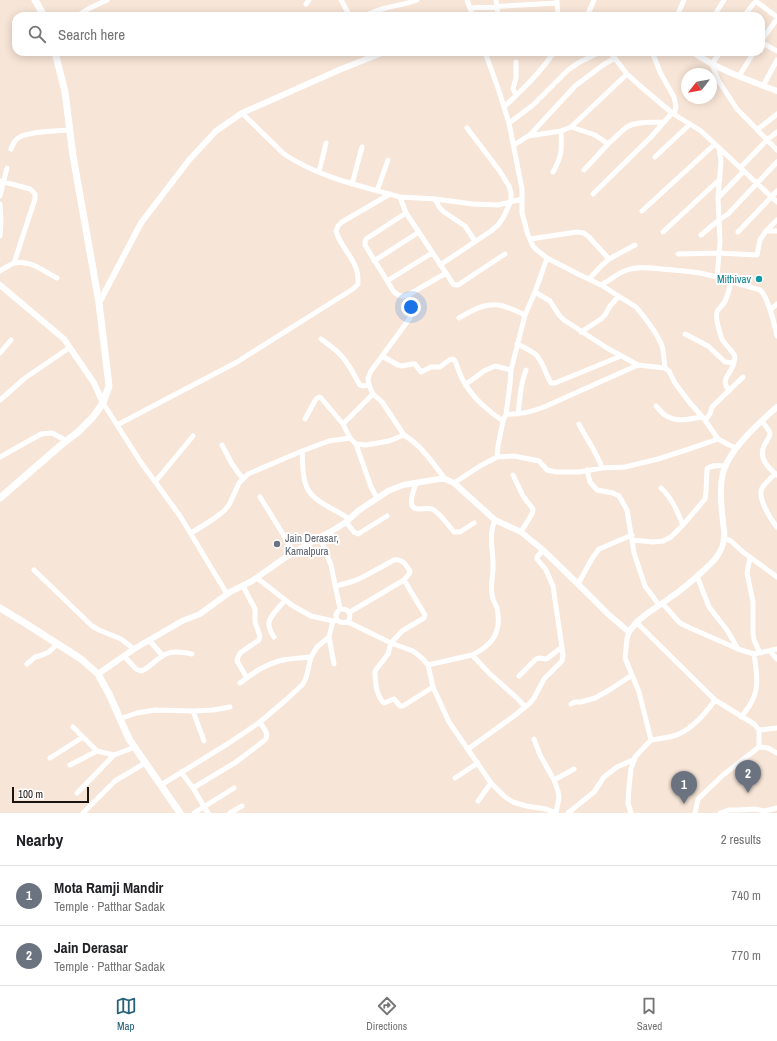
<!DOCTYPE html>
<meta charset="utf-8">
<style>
:root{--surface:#fff;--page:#f6f6f6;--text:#202124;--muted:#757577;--line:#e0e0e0;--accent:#29617b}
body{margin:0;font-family:"Archivo Narrow",sans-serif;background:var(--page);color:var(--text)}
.compass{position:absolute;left:681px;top:68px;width:36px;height:36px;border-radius:50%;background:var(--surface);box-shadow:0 2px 10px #0003;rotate:239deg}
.scale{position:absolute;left:12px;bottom:10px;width:77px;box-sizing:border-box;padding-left:4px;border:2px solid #1a140f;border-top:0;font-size:11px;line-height:14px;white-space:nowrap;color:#1a140f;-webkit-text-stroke:3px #fff;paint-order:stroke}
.you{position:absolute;left:411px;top:307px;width:14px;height:14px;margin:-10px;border:3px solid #fff;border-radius:50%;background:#1a73e8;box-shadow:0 0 0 6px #1a73e833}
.badge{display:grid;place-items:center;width:26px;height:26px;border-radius:50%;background:var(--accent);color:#fff;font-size:13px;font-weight:700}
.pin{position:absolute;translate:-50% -33px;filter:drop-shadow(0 1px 2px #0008)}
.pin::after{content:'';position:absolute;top:21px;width:14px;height:12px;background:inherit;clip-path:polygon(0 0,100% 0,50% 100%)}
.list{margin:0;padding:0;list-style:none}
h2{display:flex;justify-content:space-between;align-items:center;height:52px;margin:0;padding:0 16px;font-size:17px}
h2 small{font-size:13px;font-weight:400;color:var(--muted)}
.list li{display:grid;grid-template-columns:26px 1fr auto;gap:12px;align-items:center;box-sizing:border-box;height:60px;padding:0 16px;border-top:1px solid var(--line)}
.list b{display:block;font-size:15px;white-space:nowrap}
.list p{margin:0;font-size:13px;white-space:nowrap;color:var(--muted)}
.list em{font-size:13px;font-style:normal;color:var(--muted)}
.icon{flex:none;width:22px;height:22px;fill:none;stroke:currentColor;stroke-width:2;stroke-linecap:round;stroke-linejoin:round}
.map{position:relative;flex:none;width:777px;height:813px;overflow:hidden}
.search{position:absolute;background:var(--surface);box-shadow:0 2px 10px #0003;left:12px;right:12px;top:12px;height:44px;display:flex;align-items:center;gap:10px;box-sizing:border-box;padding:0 14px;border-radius:12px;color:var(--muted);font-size:15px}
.sheet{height:172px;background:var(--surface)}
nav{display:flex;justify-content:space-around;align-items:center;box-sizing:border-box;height:56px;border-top:1px solid var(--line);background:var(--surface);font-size:11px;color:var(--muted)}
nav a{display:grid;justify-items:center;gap:2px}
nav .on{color:var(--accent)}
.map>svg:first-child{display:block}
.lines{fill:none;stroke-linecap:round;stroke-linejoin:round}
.minor{stroke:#fff;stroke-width:5}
.tertiary{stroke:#fff;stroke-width:6}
.secondary{stroke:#fff;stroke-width:7}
.culture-dot{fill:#0f9aa8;stroke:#fff;stroke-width:1.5}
.worship-dot{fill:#6b7280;stroke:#fff;stroke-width:1.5}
.labels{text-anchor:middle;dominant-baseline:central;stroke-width:4;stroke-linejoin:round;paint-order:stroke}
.culture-label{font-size:11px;fill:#0d838f;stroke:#fff;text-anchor:end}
.worship-label{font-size:11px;fill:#5b616d;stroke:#fff;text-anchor:start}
</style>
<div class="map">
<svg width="777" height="813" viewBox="0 0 777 813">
<rect width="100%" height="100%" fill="#f7e5d7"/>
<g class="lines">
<path class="minor" d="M341,0L350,16
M467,0L473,16
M496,0L498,16
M557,1L558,16
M306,4L309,0
M470,8L557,3
M77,16L88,9L107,0
M365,16C381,6 399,7 417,0
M587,16L594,0
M677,16L684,0
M714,16L724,0
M744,16L754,3L757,2L777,17
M761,41L777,19
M761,42L777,51
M485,52L499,91L509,123L522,189V213L528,235L533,246L538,251L547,258L535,292L525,315L511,370L510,384L506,414L503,421L498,446L497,457
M610,52L627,74L639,85L672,113L701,131L777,202
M652,52L661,74L674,97L676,107L674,114
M720,52L712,64L718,80L737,109L777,150
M516,62V78L513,89L516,95
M739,76L754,52
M763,86L777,60
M504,107C522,90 540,73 554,52
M242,113L284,154C318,177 361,186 400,197L406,213L446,273L453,284L455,285H458L505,254
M509,123L533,105L568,70L578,63L600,52
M571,127L627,74
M757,130L777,114
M529,136L575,86L603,65L615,58
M514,145L528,136L561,131L571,127L595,135L608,144C614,139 620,132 627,127C637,121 652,123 664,122
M719,148L721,161L718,198L719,220L728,214L777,162
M11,149C13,144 15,139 20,137C31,131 57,131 70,130
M655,157L690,124
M740,168L767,140L777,132
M584,170L608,144
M319,172L326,143
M553,172C562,156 562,150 561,131
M0,181L30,189L35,194V199L14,263
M352,184L362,147
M377,191L388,160
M593,194L651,137L672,113
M0,196L7,168
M400,197L435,199L473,204L498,205L522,199
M718,198L744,171
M435,199L439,207L444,212L465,226L475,241
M0,204L1,221L0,236
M642,211L715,144
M406,213L366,239L365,242V245L394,292C399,296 401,297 408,295L446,273
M766,231H777
M663,232L720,179
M738,232L777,191
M701,235L719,220L720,242L717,277
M530,239L577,232L584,233L589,237L609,259
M678,254L719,253L757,255L760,240L766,231L777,220
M547,258L576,273L601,285C610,280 618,273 627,270C638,266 650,268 661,269C674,270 687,271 700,273C720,277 740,285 760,290C769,298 774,324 777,336
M374,261L419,232
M440,265L491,231L498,225L503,218L511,201V193L509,186L499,170L467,128
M0,271C4,268 8,266 12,264C28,258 43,271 57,278
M589,279L602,265L609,259L635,245
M387,281L432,253
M601,285L636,307C645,318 657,332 662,346C664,353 664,361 665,368
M535,292L550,301L559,315L564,320L607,348L638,365L665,368L669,371L675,383L690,403L705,420L718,439
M770,310L777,304
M459,318C471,311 484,303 498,305C507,306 516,311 525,315
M581,332L601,319L605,315L610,306L618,297
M685,334L708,346L725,362L734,363
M321,339C332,347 342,354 349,366C353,372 356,379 360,385L363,386L369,385
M517,344C523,347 530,350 535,354C543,360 545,374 551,383H555L621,356
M0,353L11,340
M382,356L398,365L402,366L412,364H415L421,372L431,367H440L449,360L453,359L455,361C458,368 460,376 464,382C472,397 489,412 503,421
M465,385L484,371L495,366L511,370
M729,391C720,378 730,376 734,363C734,361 735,359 735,357C734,352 725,345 722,339C720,334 715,318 717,312C718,309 722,306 724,303C728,297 729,289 731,282
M0,400L25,378L69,348
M103,403L140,461L180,516L227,594
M656,406C659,409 662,413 665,415C676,423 690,419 702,417
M506,414C520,415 531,412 544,407L638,365
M518,414C520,399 520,384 526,370
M305,419L316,399L319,397L321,398L343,424L350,438
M705,420L710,414L712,407L743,377
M761,421C764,424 770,430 770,434C769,438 766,442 764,446C758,458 768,468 777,475
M343,424L373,394
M579,424C586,439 597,452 602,468
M117,425L237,362L353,289L358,284C358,280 358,275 357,271C353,256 340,246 336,231L338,226L342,222L390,194
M404,435L382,402L373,394L369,385L368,378L371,371L410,318
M356,444L371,487L377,498
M222,445L232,464L243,479
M302,451C303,461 302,472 305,482C309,502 335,508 349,519
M0,457L41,434L52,433L67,441
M587,470L590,482L597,490L613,493L619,496L622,501L627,510L634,553L645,586L659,605
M775,474C771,478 765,483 762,488C757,498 771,520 777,527
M513,475L523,496L533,509L532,514L521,532
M155,482L193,436
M416,483C414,491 405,509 419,509C423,509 428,508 432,509C439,512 449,526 454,532H460L474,523
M454,483L480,466L497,457L514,456L539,461L547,470L556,472H579L602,468L625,467L658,459L689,449L718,439L729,445L736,448
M661,488C672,498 677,511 683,525
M260,497L294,552
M346,522L354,532L358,534L387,516
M191,533L212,520L224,511L229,505L239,483L248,474L302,451L329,441L350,438L356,444L366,445L389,441L404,435C421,445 433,463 445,479
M320,537L331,565L340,609C349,608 352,615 348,622L391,643L413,651L422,658L428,665L433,687L449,722L491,783L505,797L513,802L526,806L546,809L556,813
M724,538L731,541L743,552L777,577
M632,540L653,542L663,541L671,537L683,525L705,499L706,492L707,469C712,464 720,466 726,466
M750,557L747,573L753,602V633L754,640L760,653
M34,570L92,626L99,630L121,639L134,649
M697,576L709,607L727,630L738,649
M257,578L293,606L311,616L333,621L337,620C341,623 343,623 348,622
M578,584L593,557L599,549L632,535
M243,586L255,609V622L260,636L259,640L240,653L238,657L237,661L247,678
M336,586L354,581L363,577L394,560C402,558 406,565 410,571L409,574L404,580
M662,603L680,623L688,627L738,649L754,654L777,649
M350,612L404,580L425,615L424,618L402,631L391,643L388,654L375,671C375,681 376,696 384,703L394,699L400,706H403L433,687
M337,620C335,615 336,613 340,609
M636,622L715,700L754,724L759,730
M629,632L627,639L625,658L639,692L651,740L635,757L631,769L629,787L628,803L631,813
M274,637C272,634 269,629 269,625C267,618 281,606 285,600
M329,637L334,664
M149,640L162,655
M770,651L777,659
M472,655L490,674L518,699L525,707
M124,656L136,669L141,671C145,670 148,667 152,664C167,651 171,650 192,654
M27,664L35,657L42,655L49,652L57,644
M428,665L472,655C493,645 502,632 497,608C495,603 492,599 492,594C490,583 494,573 493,562C493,552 490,542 492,531C492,527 494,523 495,520
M519,676L536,659L539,658L546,659L548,658L562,647
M240,683C251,674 265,665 279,661C289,658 301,658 311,657
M571,704L575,702H581L595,698L611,689L632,675
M193,711L204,741
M741,717C745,712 750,706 752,701C760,686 756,669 754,654
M119,719L137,713L155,710L193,711L213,710L230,707
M73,727L97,751L114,755
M759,730L777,728
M534,739L540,755L554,780L558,791L559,798L556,813
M651,740C658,739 666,738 673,736C689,732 705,714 715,700
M759,747L768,748L777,753
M468,749L514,716L530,703L534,698L544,679L562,661L563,655L561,641L553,586L546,570L537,559V557L543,550
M50,758L83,737
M70,765L97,751
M181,772L193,788L208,813
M455,778L478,763
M554,780L574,769
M161,785L229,743L260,722L287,699L303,684L306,678L311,657L317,647L329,637L333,621
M193,788L236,762L265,740C270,734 263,728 260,722
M77,793L114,755L135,747
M478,801L491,783
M83,813L115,781L145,763
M194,813L234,788
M230,813L242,806
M568,813L594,792L604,777L617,767L635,759
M695,813L698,799L723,775L759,747V730
M720,813L729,810H738L754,809L765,811L777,808"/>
<path class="tertiary" d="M693,52C718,70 748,80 777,91
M0,285L64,339L94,383L103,403
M99,303L141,223L189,160L216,131L242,113L339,70L384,52
M98,674L134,649L182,621L200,614L230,592L252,581L286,557L320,537L332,531L346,522L358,511L388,491L403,485L439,479H445L454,483L495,520L521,532L543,550L578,584L608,614L629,632C639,616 657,608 671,597C683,589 694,579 704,570C708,566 712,563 715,559C720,553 724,544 724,537C725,532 723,526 723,521C721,506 719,488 723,473C729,449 759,423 777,407"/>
<path class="secondary" d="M35,0L44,16
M0,498L61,445L78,432L93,417L103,403L109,386L99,303L73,156L65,92L55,52
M0,608L28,625L81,659L98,674L109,694L129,739L180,813"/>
</g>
<circle class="culture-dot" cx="759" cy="279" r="4"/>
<circle class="worship-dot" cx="277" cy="544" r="4"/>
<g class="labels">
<g class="culture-label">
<text x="751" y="279">Mithivav</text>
</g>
<g class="worship-label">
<text x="285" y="538">Jain Derasar,<tspan x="285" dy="13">Kamalpura</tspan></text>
</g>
</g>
</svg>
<svg class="compass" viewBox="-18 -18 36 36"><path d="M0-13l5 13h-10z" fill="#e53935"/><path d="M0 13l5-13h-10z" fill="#757577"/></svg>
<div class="scale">100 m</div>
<div class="you"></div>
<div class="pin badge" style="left:684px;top:804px;background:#6b7280">1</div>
<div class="pin badge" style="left:748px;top:793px;background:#6b7280">2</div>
<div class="search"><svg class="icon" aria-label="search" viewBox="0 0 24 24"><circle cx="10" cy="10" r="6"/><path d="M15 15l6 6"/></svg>Search here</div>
</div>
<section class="sheet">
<h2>Nearby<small>2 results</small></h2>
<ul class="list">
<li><span class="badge" style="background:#6b7280">1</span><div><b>Mota Ramji Mandir</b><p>Temple · Patthar Sadak</p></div><em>740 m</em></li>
<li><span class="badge" style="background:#6b7280">2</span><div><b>Jain Derasar</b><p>Temple · Patthar Sadak</p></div><em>770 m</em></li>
</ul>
</section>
<nav>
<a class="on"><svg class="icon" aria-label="map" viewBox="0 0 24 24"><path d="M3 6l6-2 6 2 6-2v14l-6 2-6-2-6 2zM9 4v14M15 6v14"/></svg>Map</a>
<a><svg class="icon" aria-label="directions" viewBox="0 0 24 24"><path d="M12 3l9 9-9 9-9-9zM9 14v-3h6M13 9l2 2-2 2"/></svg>Directions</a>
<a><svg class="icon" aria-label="saved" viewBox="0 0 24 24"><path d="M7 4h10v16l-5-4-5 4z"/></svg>Saved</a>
</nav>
